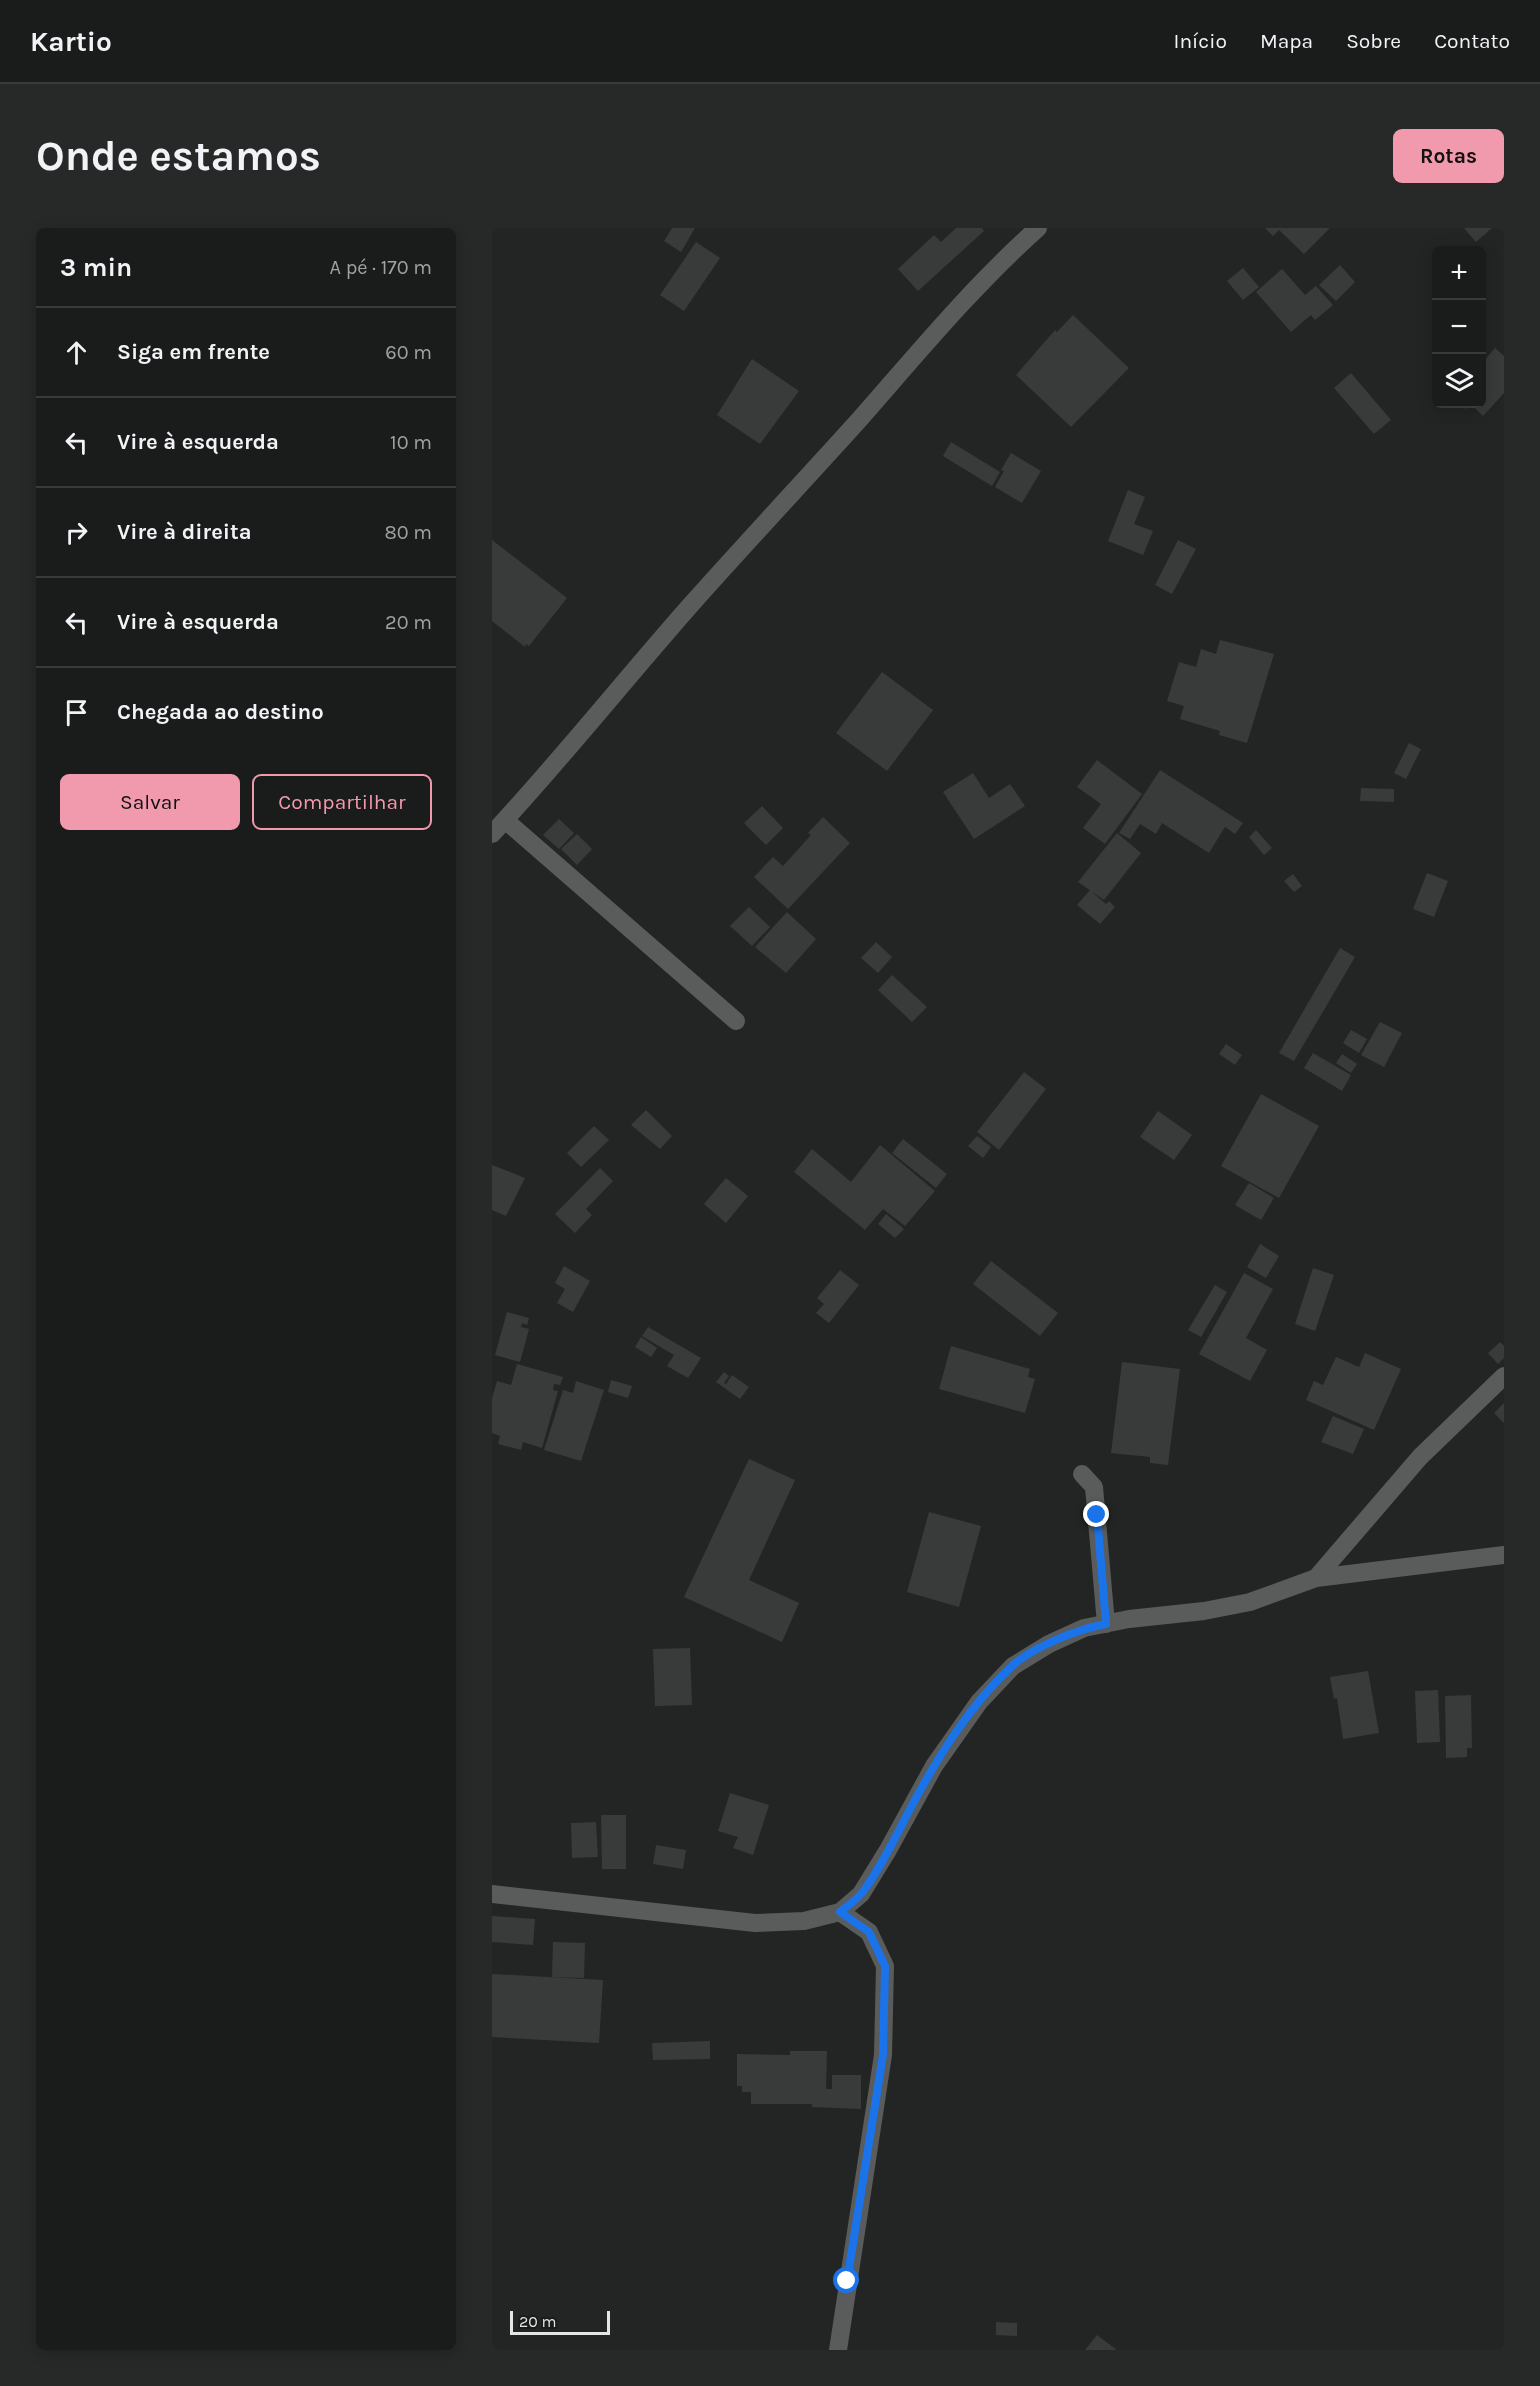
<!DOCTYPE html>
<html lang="pt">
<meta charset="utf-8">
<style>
:root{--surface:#1a1c1c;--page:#272929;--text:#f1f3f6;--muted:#9fa1a3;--line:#383a3b;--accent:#f29aad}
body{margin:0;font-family:Karla,sans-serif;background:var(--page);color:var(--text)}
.controls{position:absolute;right:18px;top:18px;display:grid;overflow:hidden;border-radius:9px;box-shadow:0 3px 15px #0003}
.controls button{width:54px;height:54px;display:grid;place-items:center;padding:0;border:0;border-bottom:2px solid var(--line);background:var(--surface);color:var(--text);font:30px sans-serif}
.scale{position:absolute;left:18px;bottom:15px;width:100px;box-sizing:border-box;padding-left:6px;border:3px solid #e4e6e5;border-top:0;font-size:16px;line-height:21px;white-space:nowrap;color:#e4e6e5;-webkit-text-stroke:4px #191c1b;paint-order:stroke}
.stop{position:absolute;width:18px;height:18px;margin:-14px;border:4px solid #1a73e8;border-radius:50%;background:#fff}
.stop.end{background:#1a73e8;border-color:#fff;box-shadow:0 2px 6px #0008}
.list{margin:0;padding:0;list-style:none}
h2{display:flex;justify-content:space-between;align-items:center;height:78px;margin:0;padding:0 24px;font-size:26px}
h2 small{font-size:20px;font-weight:400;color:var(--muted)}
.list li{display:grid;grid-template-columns:39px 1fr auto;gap:18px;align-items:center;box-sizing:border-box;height:90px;padding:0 24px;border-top:2px solid var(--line)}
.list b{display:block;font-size:22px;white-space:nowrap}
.list em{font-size:20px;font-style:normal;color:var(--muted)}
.actions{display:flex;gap:12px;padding:18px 24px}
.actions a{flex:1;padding:14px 0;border:2px solid var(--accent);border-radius:9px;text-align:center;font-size:21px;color:var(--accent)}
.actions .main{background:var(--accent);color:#111}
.icon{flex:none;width:33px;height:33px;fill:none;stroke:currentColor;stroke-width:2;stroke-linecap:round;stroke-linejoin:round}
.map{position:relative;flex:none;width:1012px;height:2122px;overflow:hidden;border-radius:9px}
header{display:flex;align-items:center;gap:36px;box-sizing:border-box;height:84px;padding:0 30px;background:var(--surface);border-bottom:2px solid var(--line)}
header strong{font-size:28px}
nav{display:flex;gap:33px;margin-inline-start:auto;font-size:21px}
.intro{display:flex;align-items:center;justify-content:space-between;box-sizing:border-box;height:144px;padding:0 36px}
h1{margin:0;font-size:42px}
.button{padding:15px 27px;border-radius:9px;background:var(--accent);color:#111;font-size:21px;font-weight:700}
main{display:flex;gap:36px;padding:0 36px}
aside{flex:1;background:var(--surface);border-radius:9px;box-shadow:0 3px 15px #0003}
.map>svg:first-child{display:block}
.building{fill:#383b3a}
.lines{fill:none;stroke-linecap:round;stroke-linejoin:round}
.street{stroke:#5a5b5b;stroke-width:18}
.route{stroke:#1a73e8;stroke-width:8}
</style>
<header>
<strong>Kartio</strong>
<nav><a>Início</a><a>Mapa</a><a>Sobre</a><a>Contato</a></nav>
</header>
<div class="intro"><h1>Onde estamos</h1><a class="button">Rotas</a></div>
<main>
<aside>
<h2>3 min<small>A pé · 170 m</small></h2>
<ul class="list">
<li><svg class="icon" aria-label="ahead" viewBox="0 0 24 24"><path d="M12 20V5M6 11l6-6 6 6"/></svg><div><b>Siga em frente</b></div><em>60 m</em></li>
<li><svg class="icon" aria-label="left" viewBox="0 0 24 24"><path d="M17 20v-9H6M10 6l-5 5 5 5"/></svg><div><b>Vire à esquerda</b></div><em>10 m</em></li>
<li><svg class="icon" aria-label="right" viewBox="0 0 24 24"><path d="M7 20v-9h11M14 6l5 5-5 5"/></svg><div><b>Vire à direita</b></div><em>80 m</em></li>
<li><svg class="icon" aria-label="left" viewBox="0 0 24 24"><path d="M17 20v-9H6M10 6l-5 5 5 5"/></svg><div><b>Vire à esquerda</b></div><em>20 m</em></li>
<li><svg class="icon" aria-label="arrive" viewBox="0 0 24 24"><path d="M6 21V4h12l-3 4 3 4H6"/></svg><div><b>Chegada ao destino</b></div></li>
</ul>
<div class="actions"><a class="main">Salvar</a><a>Compartilhar</a></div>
</aside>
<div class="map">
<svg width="1012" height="2122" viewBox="0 0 1012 2122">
<rect width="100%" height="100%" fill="#232525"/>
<path class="building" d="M180,0H203L189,24L172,13Z
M464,0H490L492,3L426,63L406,41L442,7L449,14Z
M773,0H838L812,26L787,2L781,8Z
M972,0H1000L984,14Z
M204,14L228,30L192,83L168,67Z
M848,37L863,54L844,73L827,57Z
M751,40L767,59L751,72L735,53Z
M790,41L813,67L824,58L841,77L823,92L819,87L799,104L764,64Z
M581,87L637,140L579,199L524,147L563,102L565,104Z
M1003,120L1012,128V165L991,188L979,176L974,181L968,176H990V135Z
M260,131L307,163L268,216L225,187Z
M859,145L899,192L882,206L842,160Z
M459,214L508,244L500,258L451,228Z
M519,225L549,243L530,275L503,259L512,243L509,242Z
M636,262L653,269L642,296L661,303L651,327L616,313Z
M0,312L75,370L37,418L34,416L33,419L0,393Z
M686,312L704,321L680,366L663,357Z
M728,412L782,426L755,515L727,507L728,503L688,491L692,478L675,473L687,434L704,439L709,421L724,426Z
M390,444L441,482L395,543L344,505Z
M917,515L929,521L914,551L902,545Z
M605,532L650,566L613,616L591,600L609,576L585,559Z
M668,542L751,595L743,606L733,599L717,625L670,595L664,606L648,596L638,611L627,605Z
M481,545L497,570L518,556L533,578L482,611L451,564Z
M869,560L902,561V574L868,573Z
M270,578L291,600L274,617L252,595Z
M331,589L358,615L296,681L262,649L281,629L291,638L319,607L316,605Z
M67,591L82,605L67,621L51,607Z
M764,602L780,620L772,627L757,609Z
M625,605L649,625L612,672L586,654Z
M85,606L100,621L85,637L69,621Z
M935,645L956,653L942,689L921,681Z
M801,646L810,658L802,664L792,653Z
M598,662L614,676L617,673L623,679L608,696L585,677Z
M257,679L278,699L260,718L238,698Z
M295,684L324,711L294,745L263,719Z
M384,714L400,729L386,745L369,730Z
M848,720L863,729L802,833L787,825Z
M400,747L435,779L420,794L386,762Z
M888,794L910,805L892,839L869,827Z
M859,802L875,811L867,825L851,815Z
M734,816L750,827L743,837L727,826Z
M821,825L859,847L850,863L812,840Z
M850,826L865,836L859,845L844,835Z
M532,844L554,861L507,922L485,904Z
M769,866L827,898L787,970L729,938Z
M154,882L180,908L168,921L139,897Z
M666,883L700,907L682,932L648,909Z
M102,898L117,912L89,939L75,925Z
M485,908L499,919L491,930L476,918Z
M411,911L455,946L444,960L400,925Z
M388,917L443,963L413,998L391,981L373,1002L302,944L320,921L359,954Z
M0,937L33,950L14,988L0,982Z
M108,940L121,953L94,981L100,987L83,1005L63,986Z
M234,950L256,968L234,995L212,976Z
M757,955L782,970L769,992L743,977Z
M394,986L412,1001L403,1010L386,996Z
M768,1016L787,1028L774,1050L755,1039Z
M499,1033L566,1085L548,1108L481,1056Z
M72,1038L98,1053L81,1084L65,1075L73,1061L63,1055Z
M821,1040L842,1047L823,1103L803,1096Z
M348,1042L367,1057L337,1095L324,1085L332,1076L325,1070Z
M752,1045L781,1061L754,1110L775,1122L758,1153L707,1126Z
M723,1057L735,1064L709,1109L696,1102Z
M15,1084L37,1090L35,1097L30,1095L29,1099L37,1101L28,1134L3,1127Z
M156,1099L209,1130L196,1150L175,1138L182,1127L150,1108Z
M149,1109L165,1120L159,1129L143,1119Z
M1008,1114L1012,1118V1130L1006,1136L996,1125Z
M459,1118L538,1141L536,1149L543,1151L533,1185L447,1161Z
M873,1125L909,1141L882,1202L814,1172L822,1153L831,1157L844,1129L867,1139Z
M630,1134L688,1141L676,1237L658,1235V1229L619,1225Z
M25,1136L71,1149L68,1157L62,1156L61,1162L66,1163L50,1220L31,1214L29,1222L6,1216L8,1208L0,1205V1170L5,1153L19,1157Z
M232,1144L237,1148L232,1155L234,1156L240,1147L257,1159L248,1171L224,1154Z
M119,1152L140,1158L136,1170L116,1164Z
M84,1153L112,1162L89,1233L52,1222L71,1162L81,1165Z
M1012,1175V1195L1002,1185Z
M841,1188L872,1201L861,1226L829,1214Z
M257,1231L303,1252L257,1352L307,1375L290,1414L192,1369Z
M437,1284L489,1298L467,1379L415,1364Z
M198,1420L200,1477L163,1478L161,1421Z
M876,1443L887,1505L851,1511L845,1470L842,1471L838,1449Z
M946,1462L948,1514L925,1515L923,1463Z
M979,1467L980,1520H975V1529L954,1530L953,1468Z
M238,1565L277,1577L261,1627L241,1620L246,1609L226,1603Z
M109,1587H134V1641H110Z
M104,1594L106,1629L80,1630L79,1595Z
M164,1617L194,1622L191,1641L161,1636Z
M0,1688L43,1691L41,1717L0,1714Z
M61,1714L93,1715L92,1750L60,1749Z
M0,1746L111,1752L107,1815L0,1809Z
M218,1813V1831L161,1832L160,1815Z
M298,1823H335L334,1861H340V1847H369V1881L320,1879V1876H259V1864H250V1858H245V1826L298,1827Z
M504,2094L525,2095V2108L504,2107Z
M605,2107L625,2122H593Z"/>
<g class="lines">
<path class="street" d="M13,592L244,793
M0,606C68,533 130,455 196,380C252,317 310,255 367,192C425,126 480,59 546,0
M590,1246L602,1259L614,1396
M824,1350L928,1229L1012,1148
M0,1666L263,1695L312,1693L348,1684L369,1666L396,1622L442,1538L487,1474L521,1438L557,1416L592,1400L637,1391L712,1383L758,1374L824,1350L1012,1327
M346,2122L391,1827L393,1738L377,1704L348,1684"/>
</g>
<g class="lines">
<path class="route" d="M355,2053L391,1827L393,1738L377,1704L348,1684C355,1678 363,1673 369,1666C386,1645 404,1608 417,1583C444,1532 476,1479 519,1439C540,1419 586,1401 614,1396L605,1287"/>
</g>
</svg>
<div class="controls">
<button>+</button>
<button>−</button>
<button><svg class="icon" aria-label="layers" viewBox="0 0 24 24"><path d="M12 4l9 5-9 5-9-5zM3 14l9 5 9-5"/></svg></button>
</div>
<div class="scale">20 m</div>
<div class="stop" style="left:355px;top:2053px"></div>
<div class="stop end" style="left:605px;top:1287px"></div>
</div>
</main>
